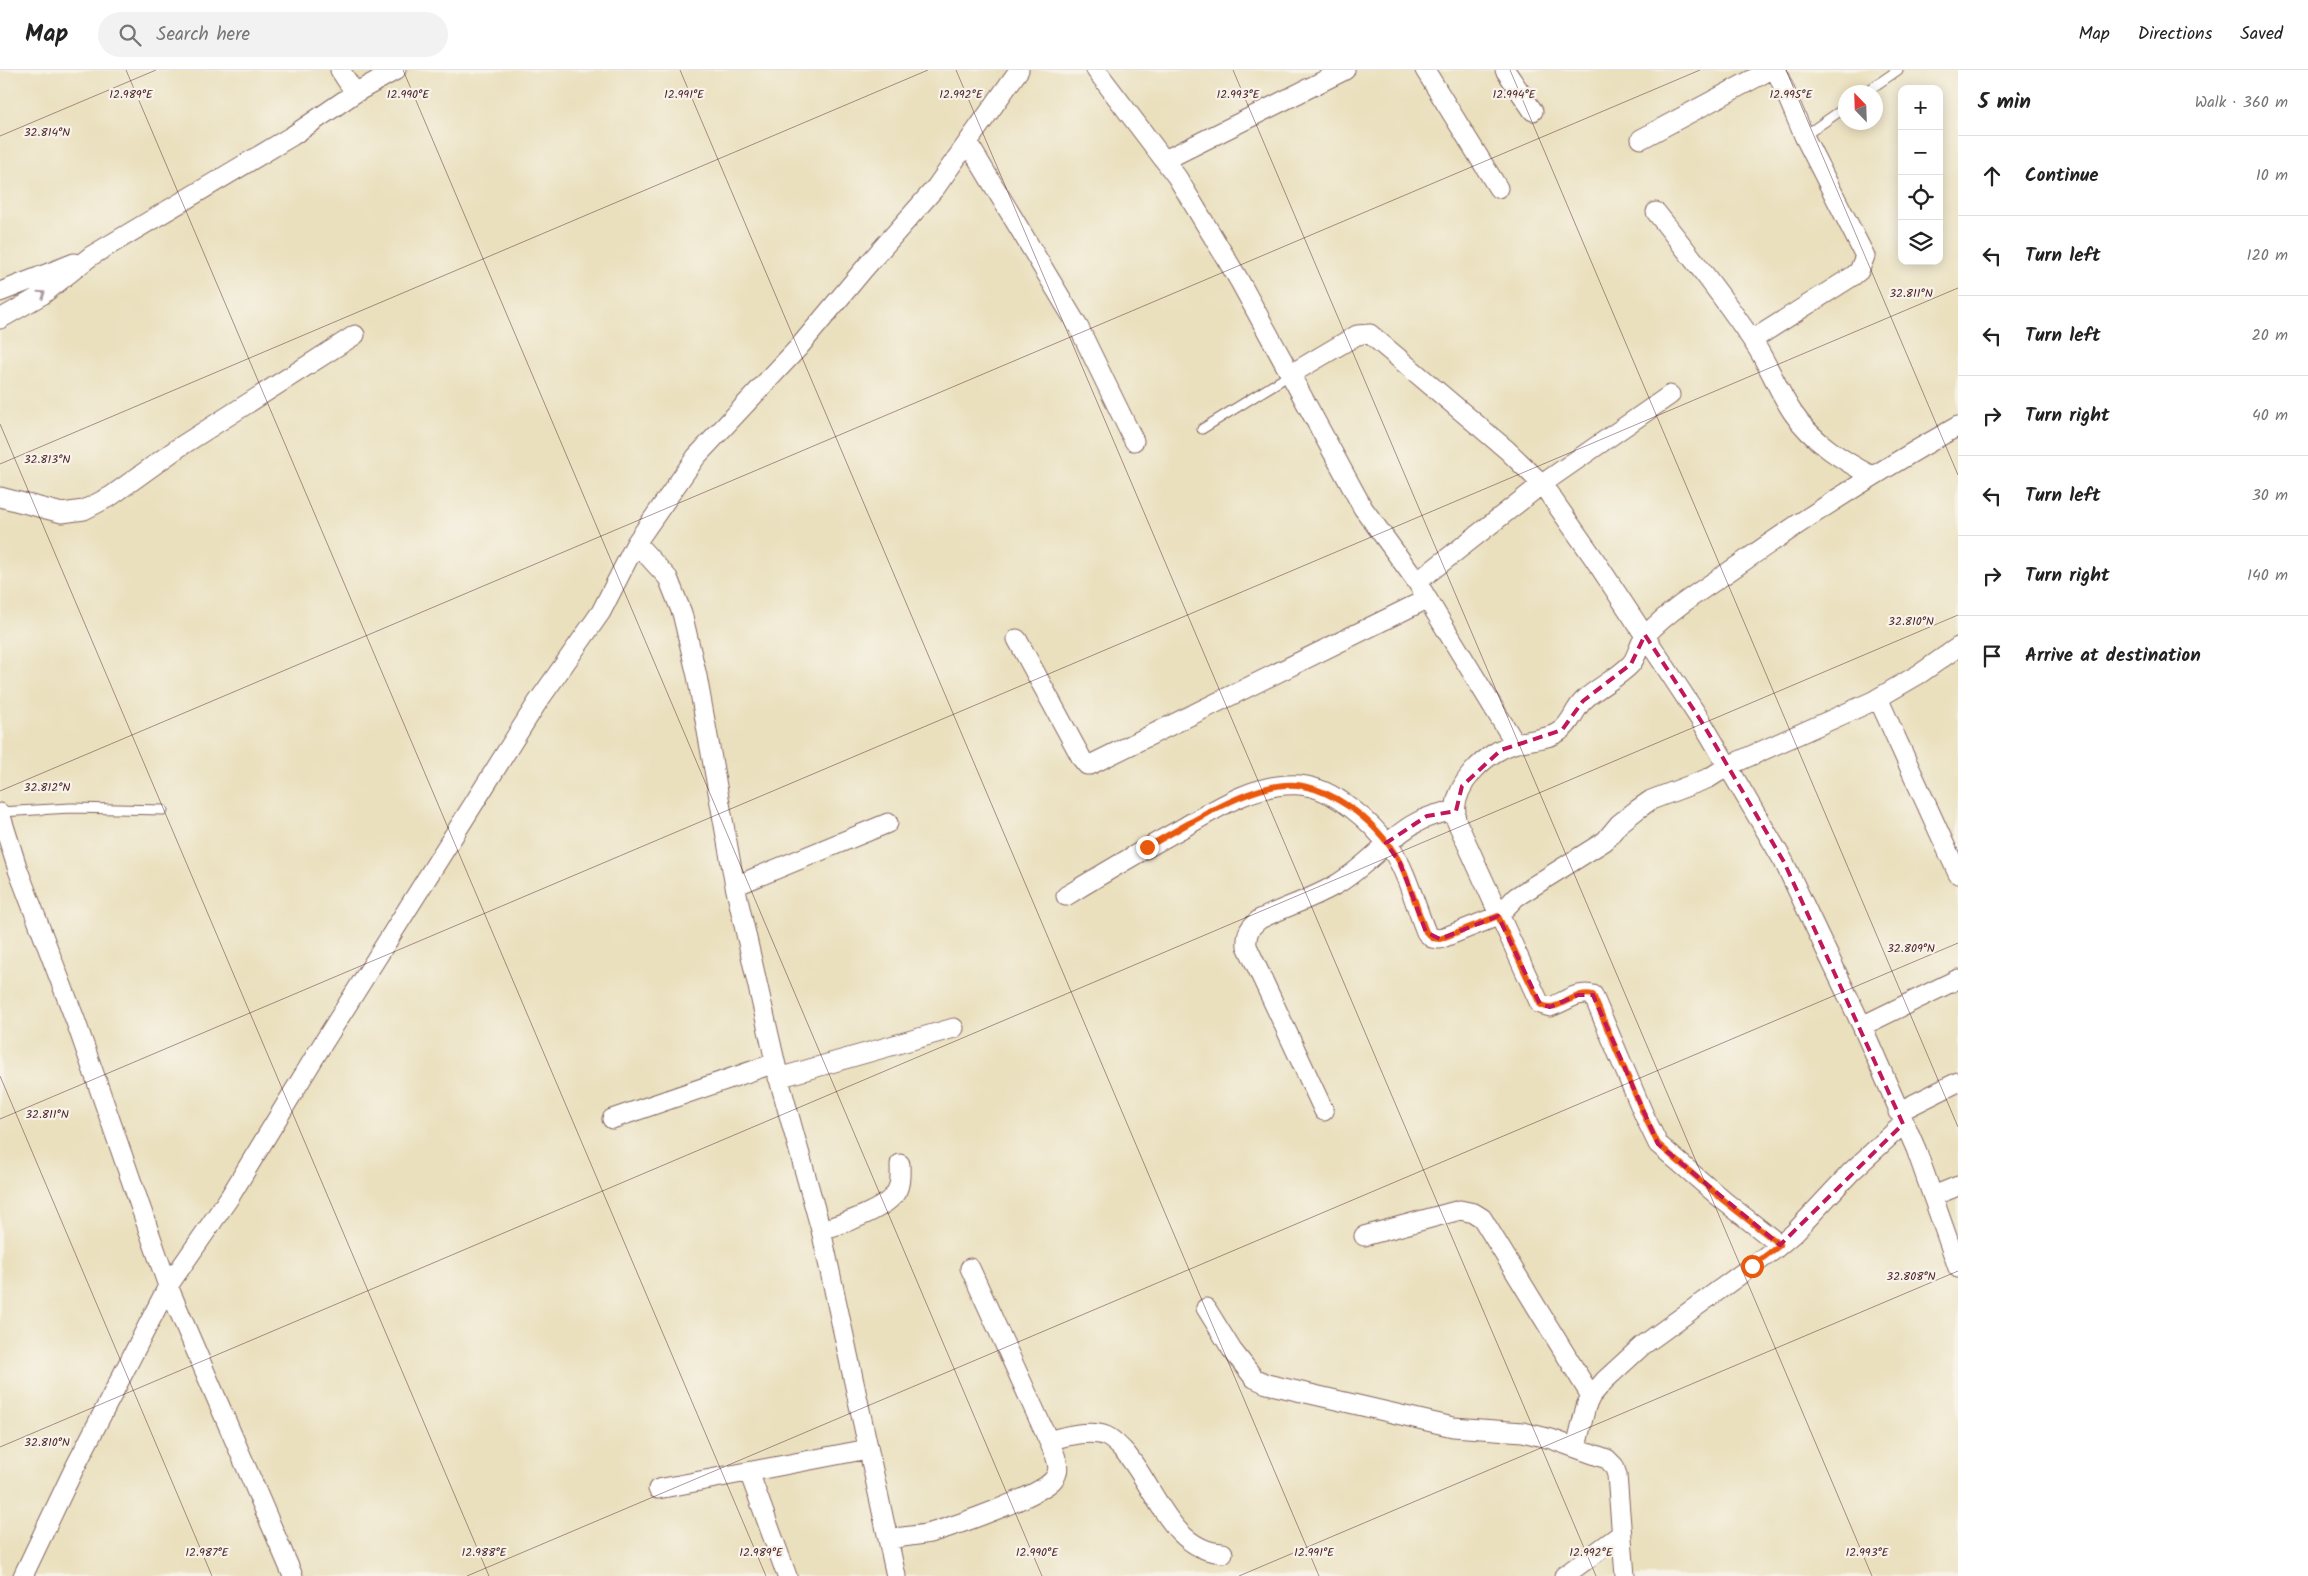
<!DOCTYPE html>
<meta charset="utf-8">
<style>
:root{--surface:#fff;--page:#f2f2f2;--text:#222;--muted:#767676;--line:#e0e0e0}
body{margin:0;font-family:Kalam,sans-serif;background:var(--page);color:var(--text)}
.controls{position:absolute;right:15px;top:15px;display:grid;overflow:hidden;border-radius:10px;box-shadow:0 2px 12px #0003}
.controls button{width:45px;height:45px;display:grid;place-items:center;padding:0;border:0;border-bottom:1px solid var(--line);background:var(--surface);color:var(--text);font:25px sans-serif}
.compass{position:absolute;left:1838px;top:15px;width:45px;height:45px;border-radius:50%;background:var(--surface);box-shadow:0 2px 12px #0003;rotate:337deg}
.stop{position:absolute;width:15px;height:15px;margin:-11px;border:4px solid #ea580c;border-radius:50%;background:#fff}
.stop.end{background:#ea580c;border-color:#fff;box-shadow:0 1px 5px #0008}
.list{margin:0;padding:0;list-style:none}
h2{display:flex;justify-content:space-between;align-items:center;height:65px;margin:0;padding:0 20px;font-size:21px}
h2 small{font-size:16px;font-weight:400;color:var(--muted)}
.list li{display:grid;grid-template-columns:32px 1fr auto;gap:15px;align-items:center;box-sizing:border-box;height:80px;padding:0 20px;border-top:1px solid var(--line)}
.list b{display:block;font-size:19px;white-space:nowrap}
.list em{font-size:16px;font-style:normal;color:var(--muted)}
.icon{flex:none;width:28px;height:28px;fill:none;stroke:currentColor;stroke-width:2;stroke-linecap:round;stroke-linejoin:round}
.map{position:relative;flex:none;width:1958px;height:1506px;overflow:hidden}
header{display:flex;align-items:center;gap:30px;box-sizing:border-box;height:70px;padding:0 25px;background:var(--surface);border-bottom:1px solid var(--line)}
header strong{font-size:24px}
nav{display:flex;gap:28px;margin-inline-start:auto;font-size:18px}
.search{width:350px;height:45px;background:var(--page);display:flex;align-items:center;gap:12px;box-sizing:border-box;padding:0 18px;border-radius:28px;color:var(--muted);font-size:19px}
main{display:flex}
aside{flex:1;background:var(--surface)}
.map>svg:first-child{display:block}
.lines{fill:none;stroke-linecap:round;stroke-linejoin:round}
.lane-casing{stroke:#82635e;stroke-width:11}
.street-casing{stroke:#82635e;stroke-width:21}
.lane{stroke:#fff;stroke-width:9}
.street{stroke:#fff;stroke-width:19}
.oneway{stroke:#ae9aa0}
.route{stroke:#ea580c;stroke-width:6}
.marked{fill:none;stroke:#c2185b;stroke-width:4;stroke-dasharray:10 6;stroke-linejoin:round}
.ticks{fill:none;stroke:#4a1f2b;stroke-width:1;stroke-opacity:0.45}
.ticks-label{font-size:12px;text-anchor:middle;fill:#4a1f2b;stroke:#f7f3e8;stroke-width:4.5;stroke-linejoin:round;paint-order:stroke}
</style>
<header>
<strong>Map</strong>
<div class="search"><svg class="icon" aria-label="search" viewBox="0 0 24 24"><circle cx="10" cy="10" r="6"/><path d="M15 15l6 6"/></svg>Search here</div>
<nav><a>Map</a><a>Directions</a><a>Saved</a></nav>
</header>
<main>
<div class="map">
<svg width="1958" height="1506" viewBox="0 0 1958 1506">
<rect width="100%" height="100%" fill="#f7f3e8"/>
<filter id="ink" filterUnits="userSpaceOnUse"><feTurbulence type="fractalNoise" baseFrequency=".02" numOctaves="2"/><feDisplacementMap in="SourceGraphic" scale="10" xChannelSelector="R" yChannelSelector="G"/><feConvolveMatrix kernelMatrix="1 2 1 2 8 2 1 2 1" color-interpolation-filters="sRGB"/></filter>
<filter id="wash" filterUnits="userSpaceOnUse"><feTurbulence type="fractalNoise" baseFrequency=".0096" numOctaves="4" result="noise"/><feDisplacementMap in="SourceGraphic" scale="20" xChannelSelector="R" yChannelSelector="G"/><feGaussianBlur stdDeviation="1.12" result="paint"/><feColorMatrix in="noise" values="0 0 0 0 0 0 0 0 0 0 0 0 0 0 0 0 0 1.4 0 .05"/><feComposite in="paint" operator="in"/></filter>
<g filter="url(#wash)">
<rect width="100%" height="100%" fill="#eae0be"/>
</g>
<g filter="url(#ink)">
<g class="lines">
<defs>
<path id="lane" d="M1866,22L1898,0
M1804,66L1846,37
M1202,359L1291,304
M0,742L71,738L163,740"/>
<path id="street" d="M340,0L355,23
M1096,0L1177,107L1239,210L1363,438L1417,512L1515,673
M1425,0L1498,118
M1505,0L1533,41
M1641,69L1770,0
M968,73L1079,258L1134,371
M1165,90L1345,0
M1656,142C1690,185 1724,228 1754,273C1769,295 1778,321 1793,343C1813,372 1842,390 1872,406
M0,222L74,193
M0,249L42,225L91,186L292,66L355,23L396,0
M1752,270L1853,206L1859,201L1865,186L1804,66L1776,0
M1291,304L1357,265L1370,264L1507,380L1542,414L1593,487L1703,654L1784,792L1862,956L1916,1079L1958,1198
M0,427L62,443L84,440L111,426L178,378L355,265
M636,473L668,508L682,543L697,606L735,816L780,1013L821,1160L896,1506
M1417,512L1542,414L1670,325
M1017,569L1082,689L1087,695H1090L1427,529
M1878,628L1958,804
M0,743L18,800L76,952L168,1216L293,1506
M735,816L888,753
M1066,826C1104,803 1142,780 1181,759C1217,738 1256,712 1300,715C1334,718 1372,752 1391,779C1406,799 1416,838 1426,862L1432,868L1440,869L1498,846L1516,827L1605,771L1619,754L1638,739L1651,730L1709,708L1728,696L1873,631L1921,603L1958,577
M1862,956L1958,909
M778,1008L954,958
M1324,1041L1247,876C1246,862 1250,857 1260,849C1285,837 1314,828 1337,814C1379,789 1403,744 1456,741
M1898,1042L1958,1012
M612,1049L775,993
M1933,1126L1958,1116
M821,1160C842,1154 891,1139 898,1118C901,1111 900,1102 900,1094
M1364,1166L1460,1140L1474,1143L1482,1148L1591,1326
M1780,1175L1724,1131L1658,1074L1644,1045L1593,925C1578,920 1563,933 1550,937L1540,934L1456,750C1450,716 1486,681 1517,673C1531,669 1548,670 1560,661C1571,654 1574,640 1583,631C1597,617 1617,609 1631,594C1638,586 1639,572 1647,564C1673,537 1707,517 1737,496C1809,445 1882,399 1958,356
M1206,1238L1232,1280L1254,1308L1267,1314L1453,1357L1523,1362L1551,1369L1607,1389L1614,1396L1617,1405L1625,1506
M1049,1370C1065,1367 1090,1359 1106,1366C1113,1369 1118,1375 1123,1380C1154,1413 1170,1481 1223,1483
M1576,1377L1586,1336L1591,1326L1605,1310L1642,1276L1774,1180L1794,1163L1851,1102L1903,1054
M749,1402L787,1506
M658,1419L868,1379
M888,1469C901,1467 916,1466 930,1463C954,1456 1038,1427 1053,1410C1060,1402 1058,1394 1055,1385L970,1198
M23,1506L73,1401L168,1216L229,1128L322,975L537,633L601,542L636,473L696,387L799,277L864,199L936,117L1019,0
M1564,1506L1620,1465"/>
</defs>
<use href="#lane" class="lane-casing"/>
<use href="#street" class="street-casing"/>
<use href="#lane" class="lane"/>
<use href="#street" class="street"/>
</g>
<defs><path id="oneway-chevron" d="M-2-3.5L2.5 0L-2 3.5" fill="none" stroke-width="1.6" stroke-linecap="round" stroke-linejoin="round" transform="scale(1.25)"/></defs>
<use class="oneway" href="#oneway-chevron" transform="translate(42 224) rotate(-34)"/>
</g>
<g class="lines" filter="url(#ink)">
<path class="route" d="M1147,777C1186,756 1259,706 1303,716C1319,719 1335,727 1348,736C1368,749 1388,770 1399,791C1410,812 1417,840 1426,862L1432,868L1440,869L1498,846L1540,934C1556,946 1574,919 1593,925L1644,1045L1658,1074L1724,1131L1780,1175L1752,1196"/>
</g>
<path class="marked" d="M1645,565L1703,654L1784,792L1903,1054L1780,1175L1658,1074L1593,925H1578L1550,937L1540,934L1498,846L1440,869L1426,862L1400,793L1386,773L1427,746L1456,741L1462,716L1501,680L1562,660L1583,631L1631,594Z"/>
<path class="ticks" d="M126,0L766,1506M403,0L1042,1506M680,0L1319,1506M956,0L1596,1506M1233,0L1872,1506M1510,0L1958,1057M1786,0L1958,405M0,66L156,0M0,354L489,1506M0,394L928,0M0,721L1700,0M0,1006L212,1506M0,1049L1958,218M0,1377L1958,545M467,1506L1958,873M1239,1506L1958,1201"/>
<g class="ticks-label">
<text x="131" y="28">12.989°E</text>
<text x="408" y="28">12.990°E</text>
<text x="684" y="28">12.991°E</text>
<text x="961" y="28">12.992°E</text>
<text x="1238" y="28">12.993°E</text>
<text x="1514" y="28">12.994°E</text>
<text x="1791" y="28">12.995°E</text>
<text x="47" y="66">32.814°N</text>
<text x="1911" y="227">32.811°N</text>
<text x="47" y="393">32.813°N</text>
<text x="1911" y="555">32.810°N</text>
<text x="47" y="721">32.812°N</text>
<text x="1911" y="882">32.809°N</text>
<text x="47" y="1048">32.811°N</text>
<text x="1911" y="1210">32.808°N</text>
<text x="47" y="1376">32.810°N</text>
<text x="207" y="1486">12.987°E</text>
<text x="484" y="1486">12.988°E</text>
<text x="761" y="1486">12.989°E</text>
<text x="1037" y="1486">12.990°E</text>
<text x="1314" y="1486">12.991°E</text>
<text x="1591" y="1486">12.992°E</text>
<text x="1867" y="1486">12.993°E</text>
</g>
</svg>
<div class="controls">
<button>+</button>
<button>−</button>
<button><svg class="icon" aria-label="locate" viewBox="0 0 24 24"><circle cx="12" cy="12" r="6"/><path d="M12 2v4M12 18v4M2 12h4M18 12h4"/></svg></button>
<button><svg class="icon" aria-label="layers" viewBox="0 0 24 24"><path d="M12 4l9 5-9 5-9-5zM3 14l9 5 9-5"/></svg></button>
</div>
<svg class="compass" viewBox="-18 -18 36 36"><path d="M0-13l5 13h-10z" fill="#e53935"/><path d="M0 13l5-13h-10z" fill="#767676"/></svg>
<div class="stop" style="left:1752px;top:1196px"></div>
<div class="stop end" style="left:1147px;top:777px"></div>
</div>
<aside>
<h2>5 min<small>Walk · 360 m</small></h2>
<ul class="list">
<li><svg class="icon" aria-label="ahead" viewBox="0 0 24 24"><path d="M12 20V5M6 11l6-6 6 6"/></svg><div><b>Continue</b></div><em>10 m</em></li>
<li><svg class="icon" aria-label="left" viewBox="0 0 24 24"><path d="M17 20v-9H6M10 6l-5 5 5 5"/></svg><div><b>Turn left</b></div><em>120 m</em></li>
<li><svg class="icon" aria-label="left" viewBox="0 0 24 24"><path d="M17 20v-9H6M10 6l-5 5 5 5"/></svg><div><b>Turn left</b></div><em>20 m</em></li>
<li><svg class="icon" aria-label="right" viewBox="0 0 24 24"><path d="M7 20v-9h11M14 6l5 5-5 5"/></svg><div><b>Turn right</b></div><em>40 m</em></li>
<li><svg class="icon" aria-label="left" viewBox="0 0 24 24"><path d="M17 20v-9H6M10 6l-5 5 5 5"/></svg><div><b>Turn left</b></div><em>30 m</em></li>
<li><svg class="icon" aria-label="right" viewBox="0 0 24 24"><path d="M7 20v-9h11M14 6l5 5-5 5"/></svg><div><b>Turn right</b></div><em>140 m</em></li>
<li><svg class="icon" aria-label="arrive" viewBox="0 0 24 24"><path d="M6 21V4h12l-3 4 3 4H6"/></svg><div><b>Arrive at destination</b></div></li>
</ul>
</aside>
</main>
